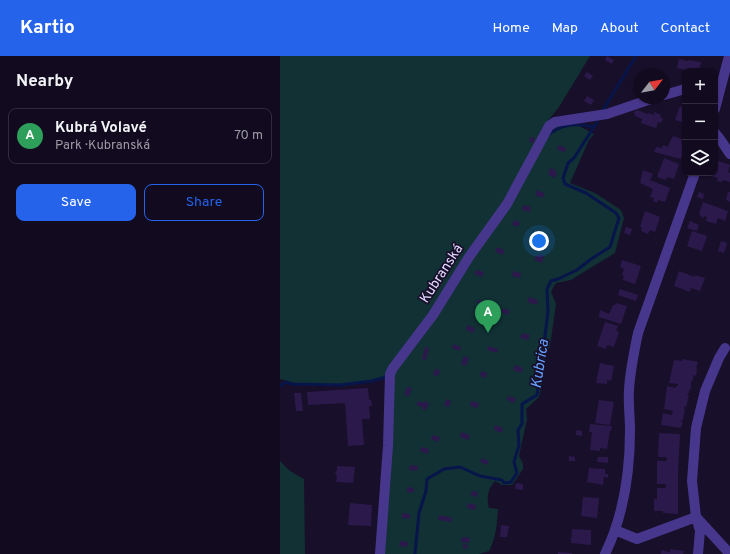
<!DOCTYPE html>
<meta charset="utf-8">
<style>
:root{--surface:#120b20;--page:#1b1429;--text:#f1f3f6;--muted:#9c9ba5;--line:#312b3e;--accent:#2563eb}
body{margin:0;font-family:Overpass,sans-serif;background:var(--page);color:var(--text)}
.controls{position:absolute;right:12px;top:12px;display:grid;overflow:hidden;border-radius:8px;box-shadow:0 1px 3px #0004}
.controls button{width:36px;height:36px;display:grid;place-items:center;padding:0;border:0;border-bottom:1px solid var(--line);background:var(--surface);color:var(--text);font:20px sans-serif}
.compass{position:absolute;left:354px;top:12px;width:36px;height:36px;border-radius:50%;background:var(--surface);box-shadow:0 1px 3px #0004;rotate:59deg}
.you{position:absolute;left:259px;top:185px;width:14px;height:14px;margin:-10px;border:3px solid #fff;border-radius:50%;background:#1a73e8;box-shadow:0 0 0 6px #1a73e833}
.badge{display:grid;place-items:center;width:26px;height:26px;border-radius:50%;background:var(--accent);color:#fff;font-size:13px;font-weight:700}
.pin{position:absolute;translate:-50% -33px;filter:drop-shadow(0 1px 2px #0008)}
.pin::after{content:'';position:absolute;top:21px;width:14px;height:12px;background:inherit;clip-path:polygon(0 0,100% 0,50% 100%)}
.list{margin:0;padding:0;list-style:none}
h2{display:flex;justify-content:space-between;align-items:center;height:52px;margin:0;padding:0 16px;font-size:17px}
h2 small{font-size:13px;font-weight:400;color:var(--muted)}
.list li{display:grid;grid-template-columns:26px 1fr auto;gap:12px;align-items:center;box-sizing:border-box;height:56px;margin:0 8px 8px;padding:0 8px;border:1px solid var(--line);border-radius:8px}
.list b{display:block;font-size:15px;white-space:nowrap}
.list p{margin:0;font-size:13px;white-space:nowrap;color:var(--muted)}
.list em{font-size:13px;font-style:normal;color:var(--muted)}
.actions{display:flex;gap:8px;padding:12px 16px}
.actions a{flex:1;padding:9px 0;border:1px solid var(--accent);border-radius:8px;text-align:center;font-size:14px;color:var(--accent)}
.actions .main{background:var(--accent);color:#fff}
.icon{flex:none;width:22px;height:22px;fill:none;stroke:currentColor;stroke-width:2;stroke-linecap:round;stroke-linejoin:round}
.map{position:relative;flex:none;width:450px;height:498px;overflow:hidden}
header{display:flex;align-items:center;gap:24px;box-sizing:border-box;height:56px;padding:0 20px;background:var(--accent);color:#fff}
header strong{font-size:19px}
nav{display:flex;gap:22px;margin-inline-start:auto;font-size:14px}
main{display:flex}
aside{flex:1;background:var(--surface)}
.map>svg:first-child{display:block}
.green{fill:#113135}
.lines{fill:none;stroke-linecap:round;stroke-linejoin:round}
.stream{stroke:#07154b;stroke-width:3}
.building{fill:#2b194c}
.minor{stroke:#47378c;stroke-width:10}
.labels{text-anchor:middle;dominant-baseline:central;stroke-width:3.5;stroke-linejoin:round;paint-order:stroke}
.street-label{font-size:14px;fill:#e2d8ff;stroke:#180f2a}
.water-label{font-size:15px;font-style:italic;fill:#66a1ff;stroke:#180f2a}
</style>
<header>
<strong>Kartio</strong>
<nav><a>Home</a><a>Map</a><a>About</a><a>Contact</a></nav>
</header>
<main>
<aside>
<h2>Nearby<small></small></h2>
<ul class="list">
<li><span class="badge" style="background:#2e9e5b">A</span><div><b>Kubrá Volavé</b><p>Park · Kubranská</p></div><em>70 m</em></li>
</ul>
<div class="actions"><a class="main">Save</a><a>Share</a></div>
</aside>
<div class="map">
<svg width="450" height="498" viewBox="0 0 450 498">
<rect width="100%" height="100%" fill="#180f2a"/>
<path class="green" d="M0,0H310L279,51L266,67L234,131L105,322L66,330L19,328L0,323Z
M292,66L314,78L309,84L290,127L315,137L341,154L344,162L335,197L299,219L291,224L276,227L274,230L271,236L276,248L270,290L262,310L264,319L259,341L246,353L247,363L239,400L243,408V413L232,429H222L215,425C208,433 206,441 209,452L218,453C217,467 216,483 209,495L199,498H102L114,319L264,82L276,70Z
M0,405L10,415L24,423L25,498H0Z"/>
<g class="lines">
<path class="stream" d="M323,54L356,0
M268,79C281,68 298,67 313,71
M0,330L6,326L12,328L60,329L92,325L106,321V319
M135,498L139,457L146,435L147,423L164,413L180,411L200,420L222,424L224,427L231,426L237,417L234,406L239,389L238,374L242,368V348L257,339L259,323L258,308L266,294L264,288L268,255L267,233L271,225L278,223L297,214L311,203L330,191L339,162L336,157L306,137L285,128L283,122L288,107L294,102L317,66"/>
</g>
<path class="building" d="M327,0L334,4L332,8L325,4Z
M399,3L408,5L409,4L421,6L419,15H406V14L397,12Z
M307,16L313,20L310,24L304,20Z
M307,40L314,44L311,49L304,45Z
M400,50L405,52V67L395,64Z
M357,54L368,58V57L374,59V56L381,59L380,61L383,63L381,67L378,66L376,72L361,67L362,63L355,60L354,56Z
M393,80L402,83L401,87L405,88L401,103L374,96L376,91L382,92L383,89L388,91L391,83H392Z
M254,81L255,86L250,87L249,82Z
M279,89L286,92L285,96L277,94Z
M384,102L399,108L394,123L387,121L386,124L377,121Z
M436,104L450,109L448,116L450,117V126L443,124L442,126L437,125L438,122L431,120L432,117H435Z
M270,112L276,114L275,117H277L275,122L268,119Z
M363,114L373,118L370,124L390,132L385,146L378,144L377,147L373,145L374,142L370,141L373,133L360,127Z
M257,134L264,137L263,142L255,139Z
M419,136L424,138L423,143L417,141Z
M448,136H450V146L446,144Z
M423,146L448,155L445,165L438,162L436,168L426,165L427,161L424,160V162L420,160V158H419Z
M243,149L251,151L250,156L242,154Z
M365,155L380,161L375,176L370,174L368,178L361,175L362,172L360,171Z
M234,164L240,166L238,171L232,169Z
M410,165L419,169L417,175L407,172Z
M346,171L352,173L350,179L344,177Z
M412,175L427,180L422,195L407,190Z
M441,185L447,187L444,197L438,195Z
M217,191L224,194L223,199L215,196Z
M259,198L264,200L262,207L254,204L256,200H258Z
M342,204L361,210L355,228L343,224L344,220L342,219L344,213L340,211Z
M196,214L204,216L202,221L194,218Z
M233,215L241,217L240,222L232,220Z
M399,215L415,221V219L425,222L420,235L411,232L410,236L394,230Z
M340,233L358,239L356,245L338,239Z
M249,241L258,244L257,249L247,246Z
M198,244L204,245L203,249L197,247Z
M336,247L347,250L341,268L319,261L320,254L329,258L333,249H335Z
M222,252L229,254L228,259L221,256Z
M325,266L338,270L336,275L339,276L334,291L327,289L326,293L317,290Z
M187,269L195,272L193,277L186,274Z
M242,277L250,279L248,284L240,282Z
M173,288L181,291L180,295L172,292Z
M208,290L218,293L217,297L207,294Z
M145,291L149,292L146,304L142,303Z
M184,300L189,302L186,310L181,308Z
M403,303L418,306L416,313H417L416,320L414,319L412,326H411V333L410,332L409,337H408L407,339H409L406,351H404V353H405L403,364H402L401,366H403L401,372L381,369L383,357L392,359L393,355L384,353L387,330L396,332V330H398V328L389,327L394,304L402,305Z
M320,307L334,310L331,325L327,324V328L316,327Z
M235,309L243,312L241,317L233,314Z
M155,313L160,314L158,320L153,319Z
M201,315L207,317L206,322L200,320Z
M127,331L132,332L129,340L124,339Z
M88,332L89,344H91L92,350H89L90,363H82L84,389L68,390L65,347L28,349L27,336Z
M14,337H21L23,355H16Z
M228,340L236,342L234,347L227,344Z
M166,343L171,345L169,351L164,350Z
M319,344L334,346L330,369L315,367Z
M138,345L144,347V345L149,347L146,354L142,353V351L136,349Z
M191,345L199,347L197,352L190,350Z
M310,368L332,370L331,375H330L327,393L320,392V395L310,394L312,376H309Z
M215,369L223,372L222,377L214,374Z
M296,374L302,375V380L296,379Z
M181,376L190,379L188,384L180,381Z
M379,377L400,378L398,417V458L383,457V455H374V443H377V432H386V430L385,428H377V405H386L387,403L386,401H378Z
M152,379L160,381L158,386L151,383Z
M141,391L149,393L148,398L140,395Z
M289,400L295,401V405H289Z
M318,401H328V407L317,406Z
M202,402L209,405L207,409L200,406Z
M130,409L138,410L137,415L129,414Z
M57,410L75,411L73,427L56,426L57,421L55,416L57,415Z
M309,412L325,413V418H328V422L324,421L323,429L307,426Z
M236,427L243,428V434L235,433Z
M127,431L134,432L133,437L127,436Z
M192,435L198,436L197,441L191,440Z
M303,441L319,442L317,462L301,460Z
M70,447L92,449L91,470L68,469Z
M188,447L196,449L195,454L187,452Z
M122,457L130,458V463L122,462Z
M159,459L172,462L171,466L158,464Z
M221,469L229,470L227,481H220Z
M292,473L311,474V489L291,487Z
M182,481L190,482L189,487L181,486Z
M120,485L128,486L127,491L119,490Z
M183,488L188,489L187,493L183,492Z
M390,493L404,495L403,498H381V494L390,496Z
M278,496L292,497V498H278Z"/>
<g class="lines">
<path class="minor" d="M384,39L405,33
M435,53L449,0
M435,77L440,83L450,98
M417,462L450,498
M335,474L357,483L416,461
M100,498L108,390L110,318L113,312L153,259L189,201L227,148L269,70L275,66L327,58L374,42
M325,498C344,459 350,417 350,374C350,360 348,347 349,334C350,315 354,296 358,277L415,117
M418,498L420,475L416,461L412,425L416,372L425,335L439,302L445,292"/>
</g>
<g class="labels">
<g class="street-label">
<text transform="translate(162 218) rotate(-57)">Kubranská</text>
</g>
<g class="water-label">
<text transform="translate(261 308) rotate(-81)">Kubrica</text>
</g>
</g>
</svg>
<div class="controls">
<button>+</button>
<button>−</button>
<button><svg class="icon" aria-label="layers" viewBox="0 0 24 24"><path d="M12 4l9 5-9 5-9-5zM3 14l9 5 9-5"/></svg></button>
</div>
<svg class="compass" viewBox="-18 -18 36 36"><path d="M0-13l5 13h-10z" fill="#e53935"/><path d="M0 13l5-13h-10z" fill="#9c9ba5"/></svg>
<div class="you"></div>
<div class="pin badge" style="left:208px;top:277px;background:#2e9e5b">A</div>
</div>
</main>
